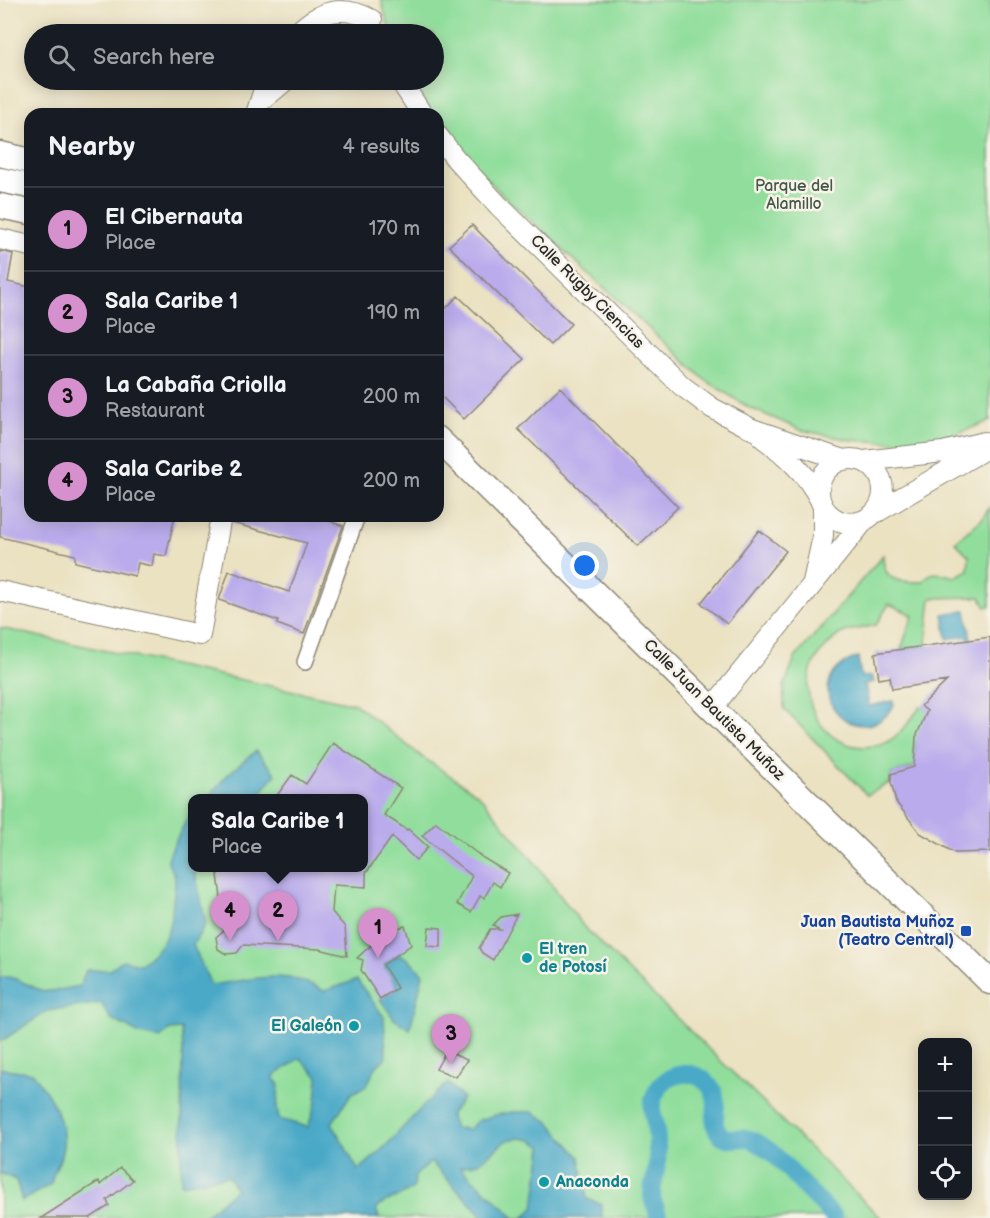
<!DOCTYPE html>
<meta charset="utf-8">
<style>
:root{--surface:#171b24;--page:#20242c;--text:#f1f3f6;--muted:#9ea1a6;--line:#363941;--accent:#d690ce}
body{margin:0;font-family:"Balsamiq Sans",sans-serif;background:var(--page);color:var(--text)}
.controls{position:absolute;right:18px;bottom:18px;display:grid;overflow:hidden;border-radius:12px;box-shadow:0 3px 15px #0003}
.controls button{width:54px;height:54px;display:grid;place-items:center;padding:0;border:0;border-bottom:2px solid var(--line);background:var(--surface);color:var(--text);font:30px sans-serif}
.you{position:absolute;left:585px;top:566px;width:21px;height:21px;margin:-15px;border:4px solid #fff;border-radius:50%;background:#1a73e8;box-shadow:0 0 0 9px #1a73e833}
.badge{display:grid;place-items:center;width:39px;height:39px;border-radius:50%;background:var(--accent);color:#111;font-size:20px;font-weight:700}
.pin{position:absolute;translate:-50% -50px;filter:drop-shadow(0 2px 3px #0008)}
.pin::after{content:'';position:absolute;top:32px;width:21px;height:18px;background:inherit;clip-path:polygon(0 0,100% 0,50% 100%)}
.popup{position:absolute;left:188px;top:794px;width:180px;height:78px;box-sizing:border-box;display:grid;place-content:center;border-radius:12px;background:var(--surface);filter:drop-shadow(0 2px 4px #0005);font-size:20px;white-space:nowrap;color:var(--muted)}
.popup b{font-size:22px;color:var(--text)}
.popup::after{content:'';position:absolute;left:50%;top:100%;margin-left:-12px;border:12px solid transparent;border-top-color:var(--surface)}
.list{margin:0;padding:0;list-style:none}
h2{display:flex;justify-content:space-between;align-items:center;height:78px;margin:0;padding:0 24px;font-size:26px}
h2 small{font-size:20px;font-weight:400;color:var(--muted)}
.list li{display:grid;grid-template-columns:39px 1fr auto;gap:18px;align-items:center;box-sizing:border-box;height:84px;padding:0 24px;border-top:2px solid var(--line)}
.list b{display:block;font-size:22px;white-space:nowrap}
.list p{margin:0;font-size:20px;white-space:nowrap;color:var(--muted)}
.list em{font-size:20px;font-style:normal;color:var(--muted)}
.icon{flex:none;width:33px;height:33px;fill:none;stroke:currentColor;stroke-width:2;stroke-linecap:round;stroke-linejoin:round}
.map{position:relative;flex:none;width:990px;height:1218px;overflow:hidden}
.search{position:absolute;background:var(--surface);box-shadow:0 3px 15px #0003;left:24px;top:24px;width:420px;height:66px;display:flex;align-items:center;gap:15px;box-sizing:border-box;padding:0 21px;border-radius:33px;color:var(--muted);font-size:22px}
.panel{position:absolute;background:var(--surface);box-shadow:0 3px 15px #0003;left:24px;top:108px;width:420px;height:414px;border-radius:18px}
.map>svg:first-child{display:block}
.green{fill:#91de9c;stroke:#5e8464;stroke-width:1.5;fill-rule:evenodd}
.water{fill:#48a9c7;stroke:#3a6a79;stroke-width:1.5;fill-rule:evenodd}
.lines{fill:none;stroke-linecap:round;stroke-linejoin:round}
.canal{stroke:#48a9c7;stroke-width:18}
.building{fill:#b9abec}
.pedestrian-casing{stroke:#8b8676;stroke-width:18}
.minor-casing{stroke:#8b8676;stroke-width:22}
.tertiary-casing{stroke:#8b8676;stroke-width:27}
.pedestrian{stroke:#fff;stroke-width:15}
.minor{stroke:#fff;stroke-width:20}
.tertiary{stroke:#fff;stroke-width:24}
.transit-dot{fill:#1a4fb4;stroke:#f7f3e8;stroke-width:2}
.culture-dot{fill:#0f9aa8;stroke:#f7f3e8;stroke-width:2}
.labels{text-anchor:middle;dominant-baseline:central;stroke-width:5;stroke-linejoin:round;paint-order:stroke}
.park-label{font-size:16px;fill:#445847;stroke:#f7f3e8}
.street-label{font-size:16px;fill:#2b2b2b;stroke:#f7f3e8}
.transit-label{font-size:16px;font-weight:bold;fill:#164399;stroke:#f7f3e8;text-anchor:end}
.culture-label{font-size:16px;font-weight:bold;fill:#0d838f;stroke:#f7f3e8;text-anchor:start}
</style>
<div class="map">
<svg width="990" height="1218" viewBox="0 0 990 1218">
<rect width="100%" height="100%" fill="#f7f3e8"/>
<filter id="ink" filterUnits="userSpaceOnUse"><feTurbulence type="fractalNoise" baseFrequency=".0167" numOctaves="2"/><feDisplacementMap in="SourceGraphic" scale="12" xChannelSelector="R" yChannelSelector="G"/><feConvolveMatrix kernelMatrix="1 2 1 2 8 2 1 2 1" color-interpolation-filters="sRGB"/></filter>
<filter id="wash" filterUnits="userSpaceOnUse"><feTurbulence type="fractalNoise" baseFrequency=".008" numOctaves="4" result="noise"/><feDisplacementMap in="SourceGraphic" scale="24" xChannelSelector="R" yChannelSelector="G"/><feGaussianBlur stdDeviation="1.35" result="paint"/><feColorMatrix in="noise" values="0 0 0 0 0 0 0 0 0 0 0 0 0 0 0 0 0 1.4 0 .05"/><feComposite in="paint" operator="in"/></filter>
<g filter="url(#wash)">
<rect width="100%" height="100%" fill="#ebe2c2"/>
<path class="green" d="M381,0H990V421L953,435L901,443L851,440L801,430L748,407L705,380L504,196L464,155L438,122V114H432L411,80H434V34H391Z
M990,507V606L986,607L980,597L931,598L926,646L901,649L913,615L889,604L876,625C865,628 850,629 840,634C835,637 830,643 826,647C786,684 819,755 874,746C878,745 883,745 887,742C902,734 911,719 921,706L929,712C920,730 911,746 916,766L891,774V782L867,795L784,709V687L795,658L883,555C883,583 900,582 923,582C930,568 943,574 955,577L968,570L969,556L955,542L982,519Z
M0,628L355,704L421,756L479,795L536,864L584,927L881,1218H0ZM192,798H364V868H192Z"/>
<path class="water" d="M966,610L973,651L967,636L947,639L943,614Z
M858,657L861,677L872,676L874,682L865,684L869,706L893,701L894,706C858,761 788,682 858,657Z
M256,751L276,774L260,794L250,798H208L227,775Z
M192,812V834L189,839L188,850L192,868H194L206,923L193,945L211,985C253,980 284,967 324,991L357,980L384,1017L386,1057L376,1067L367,1085L351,1094L332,1123L358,1170C392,1145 415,1110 448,1083L463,1098L450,1115L455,1128L469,1129L477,1121L495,1115L513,1112H533L548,1121L580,1157L587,1199L601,1204L602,1218H523L534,1208L542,1146L531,1140L519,1138L507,1140L479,1163L460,1167L515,1218H484L431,1162L415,1176L414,1187C401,1199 387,1198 376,1208L379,1218H202L236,1189L228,1176L181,1184L183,1048L181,1029L170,1030L160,1038L140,1034L111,1019L101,1003L47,1011L0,1042V977C16,975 27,986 41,990C51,994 69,987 80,986L86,970H109L123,960L140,964C166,945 170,933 173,902C174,894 175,886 175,878C175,872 169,868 168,862C167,854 187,819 192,812ZM300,1058L318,1077L316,1102L308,1127L279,1119L277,1108L279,1085L273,1077Z
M399,954L411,961L423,974L410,1029L395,1020L380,999L397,988L385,969V964Z
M0,1068L33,1073C49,1095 69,1124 62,1152C60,1163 53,1171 51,1184L22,1201L16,1180L0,1173Z"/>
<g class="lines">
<path class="canal" d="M658,1218C658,1211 655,1207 653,1201C650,1189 656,1176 657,1165C658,1151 657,1136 655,1123C654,1118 651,1111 652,1105C655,1077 690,1062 709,1085C725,1103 706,1123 721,1135C732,1143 741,1135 752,1140C776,1151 791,1173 809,1192C817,1200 827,1208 834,1218"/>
</g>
<g id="blocks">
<path class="building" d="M472,225L571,324L550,345L449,246Z
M0,251L13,254L8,282L30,287V516H175L166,556L154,554L152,566L138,563L135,576L75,562V555L0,537Z
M458,296L525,359L464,419L438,393V316Z
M560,387L678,507L638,546L518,429Z
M233,516H316L343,526L304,634L277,624L278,621L219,600L229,571L289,592L307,543L232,523Z
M759,530L786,551L727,624L701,603Z
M990,637V852L955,853L920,833L896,802L891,782V774L914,767L916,737L927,711L921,706L947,681L892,689L890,677L879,679L875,653Z
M333,743L401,788L384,815L407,830L408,829L428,847L416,860L392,837L366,873V887L334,885L332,912L345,927L347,956L319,949L243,945L237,953L226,954L218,949L216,937L225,929L217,867H363V798H275L292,775L306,784Z
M436,822L483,858L508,873L500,887L493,882L484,898L480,896L471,912L457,904L472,876L422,836Z
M517,914L493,960L482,953L479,948L490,929H500L493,925L501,917Z
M405,926L411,945L383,965L397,988L380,999L361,970L363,960L357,958L387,931Z
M429,927L441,928V947L427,946Z
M446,1051L467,1060L456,1077L436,1069Z
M120,1168L133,1180L107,1200L109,1206L90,1218H41L99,1181L100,1185Z"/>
</g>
</g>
<g filter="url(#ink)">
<use href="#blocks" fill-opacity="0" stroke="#8b8676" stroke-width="1.5"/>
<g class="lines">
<defs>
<path id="pedestrian" d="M305,662L357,516"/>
<path id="minor" d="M296,34C319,11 342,3 372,20L366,34
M400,80L422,114
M261,101L286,80
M256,114L267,80
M438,136L455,158L499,206L682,386L712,408L752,429L843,460
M0,239L30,246
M763,438C786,455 806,473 819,498
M819 491a32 32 0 1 1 64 0a32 32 0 1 1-64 0Z
M864,461L943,452L984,442
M877,512L990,446
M813,582L823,536V508
M0,591L200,635L221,516
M712,708L864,521"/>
<path id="tertiary" d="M0,154L30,161
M0,180L30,186
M0,206L30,212
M438,439L990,982"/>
</defs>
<use href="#pedestrian" class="pedestrian-casing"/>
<use href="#minor" class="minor-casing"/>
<use href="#tertiary" class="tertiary-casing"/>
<use href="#pedestrian" class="pedestrian"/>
<use href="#minor" class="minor"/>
<use href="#tertiary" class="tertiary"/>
</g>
</g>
<rect class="transit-dot" x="960" y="925" width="12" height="12" rx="3"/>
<g class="culture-dot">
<circle cx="527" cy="958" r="6"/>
<circle cx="354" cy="1026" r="6"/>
<circle cx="544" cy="1182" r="6"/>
</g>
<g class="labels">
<g class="park-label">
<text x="794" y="186">Parque del<tspan x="794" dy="18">Alamillo</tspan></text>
</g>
<g class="street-label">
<text transform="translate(587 292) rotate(45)">Calle Rugby Ciencias</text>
<text transform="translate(714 710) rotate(45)">Calle Juan Bautista Muñoz</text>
</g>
<g class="transit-label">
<text x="954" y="922">Juan Bautista Muñoz<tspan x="954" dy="18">(Teatro Central)</tspan></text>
</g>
<g class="culture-label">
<text x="539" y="949">El tren<tspan x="539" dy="18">de Potosí</tspan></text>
<text x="342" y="1026" text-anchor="end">El Galeón</text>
<text x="556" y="1182">Anaconda</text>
</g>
</g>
</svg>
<div class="controls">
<button>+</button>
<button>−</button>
<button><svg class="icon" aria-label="locate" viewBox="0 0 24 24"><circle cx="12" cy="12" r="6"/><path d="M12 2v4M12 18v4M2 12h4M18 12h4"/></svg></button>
</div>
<div class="you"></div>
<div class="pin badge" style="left:378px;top:958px">1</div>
<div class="pin badge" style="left:278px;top:941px">2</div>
<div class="popup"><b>Sala Caribe 1</b>Place</div>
<div class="pin badge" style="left:451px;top:1064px">3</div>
<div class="pin badge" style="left:230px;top:941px">4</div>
<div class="search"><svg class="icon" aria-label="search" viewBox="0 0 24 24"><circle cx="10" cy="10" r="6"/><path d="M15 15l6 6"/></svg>Search here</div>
<section class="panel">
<h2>Nearby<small>4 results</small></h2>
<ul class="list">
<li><span class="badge">1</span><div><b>El Cibernauta</b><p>Place</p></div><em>170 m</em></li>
<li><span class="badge">2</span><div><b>Sala Caribe 1</b><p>Place</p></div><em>190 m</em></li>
<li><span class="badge">3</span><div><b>La Cabaña Criolla</b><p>Restaurant</p></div><em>200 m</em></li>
<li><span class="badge">4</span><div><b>Sala Caribe 2</b><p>Place</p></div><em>200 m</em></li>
</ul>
</section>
</div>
